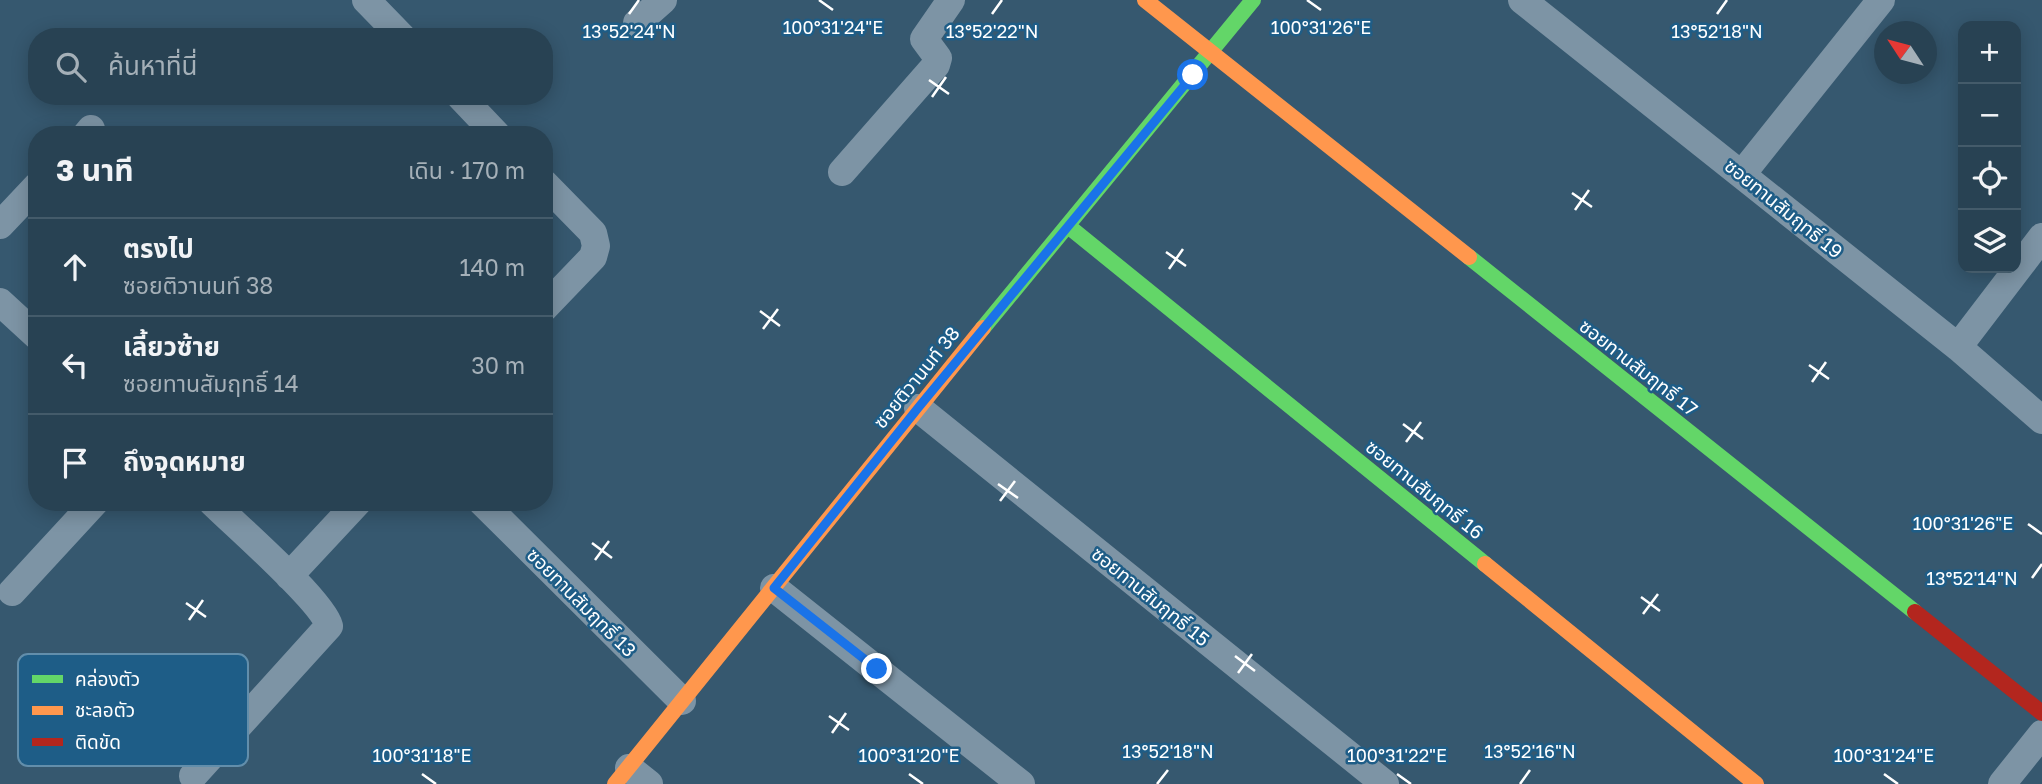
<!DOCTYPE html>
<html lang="th">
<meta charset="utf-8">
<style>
:root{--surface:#284253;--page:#30495a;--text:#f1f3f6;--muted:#a5b0b8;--line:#445b6a}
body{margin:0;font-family:"Golos Text","Noto Sans Thai",sans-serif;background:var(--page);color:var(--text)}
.controls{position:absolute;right:21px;top:21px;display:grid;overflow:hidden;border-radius:14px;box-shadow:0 4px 18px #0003}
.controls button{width:63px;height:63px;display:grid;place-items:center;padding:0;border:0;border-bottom:2px solid var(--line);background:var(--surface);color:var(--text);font:35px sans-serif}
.compass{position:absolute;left:1874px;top:21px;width:63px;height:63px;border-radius:50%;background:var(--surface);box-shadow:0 4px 18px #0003;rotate:306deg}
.stop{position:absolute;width:21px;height:21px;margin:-16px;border:5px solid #1a73e8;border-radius:50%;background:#fff}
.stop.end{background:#1a73e8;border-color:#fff;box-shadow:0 2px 7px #0008}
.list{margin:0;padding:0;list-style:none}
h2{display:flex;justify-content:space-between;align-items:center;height:91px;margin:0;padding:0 28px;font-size:30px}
h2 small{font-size:23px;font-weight:400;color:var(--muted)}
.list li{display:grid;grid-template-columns:46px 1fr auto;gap:21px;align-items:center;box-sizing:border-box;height:98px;padding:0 28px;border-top:2px solid var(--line)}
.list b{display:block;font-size:26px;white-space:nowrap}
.list p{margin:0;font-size:23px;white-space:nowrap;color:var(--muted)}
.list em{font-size:23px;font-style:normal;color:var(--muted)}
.icon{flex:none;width:38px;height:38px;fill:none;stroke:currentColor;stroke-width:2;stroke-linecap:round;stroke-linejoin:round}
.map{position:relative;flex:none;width:2042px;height:784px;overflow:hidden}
.search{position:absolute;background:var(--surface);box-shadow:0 4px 18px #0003;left:28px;top:28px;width:525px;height:77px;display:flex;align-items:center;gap:18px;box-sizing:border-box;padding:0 24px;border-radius:28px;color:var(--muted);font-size:26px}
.panel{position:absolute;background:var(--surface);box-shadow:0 4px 18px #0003;left:28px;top:126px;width:525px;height:385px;border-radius:28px}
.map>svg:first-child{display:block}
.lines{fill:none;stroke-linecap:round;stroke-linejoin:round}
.street{stroke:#7d94a5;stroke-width:28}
.fast{stroke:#63d668;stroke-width:16}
.slow{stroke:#ff974d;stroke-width:16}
.jam{stroke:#b3261e;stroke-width:16}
.route{stroke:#1a73e8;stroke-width:9}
.ticks{fill:none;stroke:#fff;stroke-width:2.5}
.labels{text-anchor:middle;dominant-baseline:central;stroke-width:5;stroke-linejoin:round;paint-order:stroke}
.street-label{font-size:19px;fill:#fff;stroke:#1e5d87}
.key{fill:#1e5d87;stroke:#628eab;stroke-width:2}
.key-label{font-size:19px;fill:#fff}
.ticks-label{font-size:18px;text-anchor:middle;fill:#fff;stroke:#1e5d87;stroke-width:5;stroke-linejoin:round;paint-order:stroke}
</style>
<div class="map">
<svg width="2042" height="784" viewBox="0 0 2042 784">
<rect width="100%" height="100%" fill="#36586f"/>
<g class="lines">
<path class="street" d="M366,0L402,37
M1522,0L1958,347L2042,420
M637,23L663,0
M460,96L497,135
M86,135L91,129
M842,172L936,65L938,58L924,39L951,0
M1742,174L1881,0
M544,183L593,233L596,246L593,257L544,308
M0,225L37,186
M0,302L37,336
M1958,347L2042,237
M918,408L1385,784
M482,502L682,701
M289,576L358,502
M774,588L1021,784
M12,592L95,502
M629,768L649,784
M193,776L329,626C323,601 234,524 212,502
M2002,784L2042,734"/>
<path class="fast" d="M1068,226L1485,564
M1469,257L1915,612
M983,328L1253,0"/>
<path class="slow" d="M1145,0L1469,257
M1485,564L1756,784
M615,784L983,328"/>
<path class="jam" d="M1915,612L2042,713"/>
</g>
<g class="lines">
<path class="route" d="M877,669L774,588L918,408L1193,75"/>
</g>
<path class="ticks" d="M819,0L833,10M1307,0L1321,10M629,14L639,0M992,14L1002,0M1717,14L1727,0M929,80L949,94M932,97L946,77M1572,193L1592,207M1575,210L1589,190M1166,252L1186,266M1169,269L1183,249M760,311L780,326M763,329L778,309M1809,365L1829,379M1812,382L1826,362M1403,424L1423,439M1406,442L1421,422M998,484L1018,498M1000,501L1015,481M2028,524L2042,534M592,543L612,558M595,560L609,541M2032,578L2042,564M1641,597L1660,611M186,603L206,617M1643,614L1658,594M189,620L203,600M1235,656L1255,671M1238,673L1252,654M829,716L849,730M832,733L846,713M422,774L436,784M909,774L923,784M1397,774L1411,784M1884,774L1898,784M1157,784L1168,770M1520,784L1530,770"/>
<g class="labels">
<g class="street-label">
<text transform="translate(1784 208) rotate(39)">ซอยทานสัมฤทธิ์ 19</text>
<text transform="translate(1639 367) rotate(38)">ซอยทานสัมฤทธิ์ 17</text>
<text transform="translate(916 377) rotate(-51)">ซอยติวานนท์ 38</text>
<text transform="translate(1425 489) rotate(39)">ซอยทานสัมฤทธิ์ 16</text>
<text transform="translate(1151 596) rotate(39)">ซอยทานสัมฤทธิ์ 15</text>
<text transform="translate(582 602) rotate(45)">ซอยทานสัมฤทธิ์ 13</text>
</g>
</g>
<rect x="18" y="654" width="230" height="112" rx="10" class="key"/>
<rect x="32" y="675" width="31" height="8" fill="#63d668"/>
<rect x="32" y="706" width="31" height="9" fill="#ff974d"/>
<rect x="32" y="738" width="31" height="8" fill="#b3261e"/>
<g class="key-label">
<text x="75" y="686">คล่องตัว</text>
<text x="75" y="717">ชะลอตัว</text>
<text x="75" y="749">ติดขัด</text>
</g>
<g class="ticks-label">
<text x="833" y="34">100°31'24"E</text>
<text x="1321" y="34">100°31'26"E</text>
<text x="629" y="38">13°52'24"N</text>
<text x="992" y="38">13°52'22"N</text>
<text x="1717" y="38">13°52'18"N</text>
<text x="1963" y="530">100°31'26"E</text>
<text x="1972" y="585">13°52'14"N</text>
<text x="1168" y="758">13°52'18"N</text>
<text x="1530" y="758">13°52'16"N</text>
<text x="422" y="762">100°31'18"E</text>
<text x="909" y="762">100°31'20"E</text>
<text x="1397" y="762">100°31'22"E</text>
<text x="1884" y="762">100°31'24"E</text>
</g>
</svg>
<div class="controls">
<button>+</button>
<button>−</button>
<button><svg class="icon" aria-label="locate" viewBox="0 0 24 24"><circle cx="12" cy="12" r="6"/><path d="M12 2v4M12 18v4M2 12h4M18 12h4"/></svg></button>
<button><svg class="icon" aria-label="layers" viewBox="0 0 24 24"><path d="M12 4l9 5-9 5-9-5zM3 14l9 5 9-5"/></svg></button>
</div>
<svg class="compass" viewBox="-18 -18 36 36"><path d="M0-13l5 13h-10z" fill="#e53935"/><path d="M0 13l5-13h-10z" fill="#a5b0b8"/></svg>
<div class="stop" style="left:1193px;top:75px"></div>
<div class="stop end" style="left:877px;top:669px"></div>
<div class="search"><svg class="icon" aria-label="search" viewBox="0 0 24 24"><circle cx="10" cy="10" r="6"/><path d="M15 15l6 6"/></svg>ค้นหาที่นี่</div>
<section class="panel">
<h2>3 นาที<small>เดิน · 170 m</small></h2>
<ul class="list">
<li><svg class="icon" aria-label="ahead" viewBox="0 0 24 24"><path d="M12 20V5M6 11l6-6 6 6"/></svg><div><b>ตรงไป</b><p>ซอยติวานนท์ 38</p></div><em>140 m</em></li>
<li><svg class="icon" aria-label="left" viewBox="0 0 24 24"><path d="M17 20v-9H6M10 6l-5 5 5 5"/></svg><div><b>เลี้ยวซ้าย</b><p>ซอยทานสัมฤทธิ์ 14</p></div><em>30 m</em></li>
<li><svg class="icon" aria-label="arrive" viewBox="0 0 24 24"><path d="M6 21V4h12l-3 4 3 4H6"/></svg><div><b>ถึงจุดหมาย</b></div></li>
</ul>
</section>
</div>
